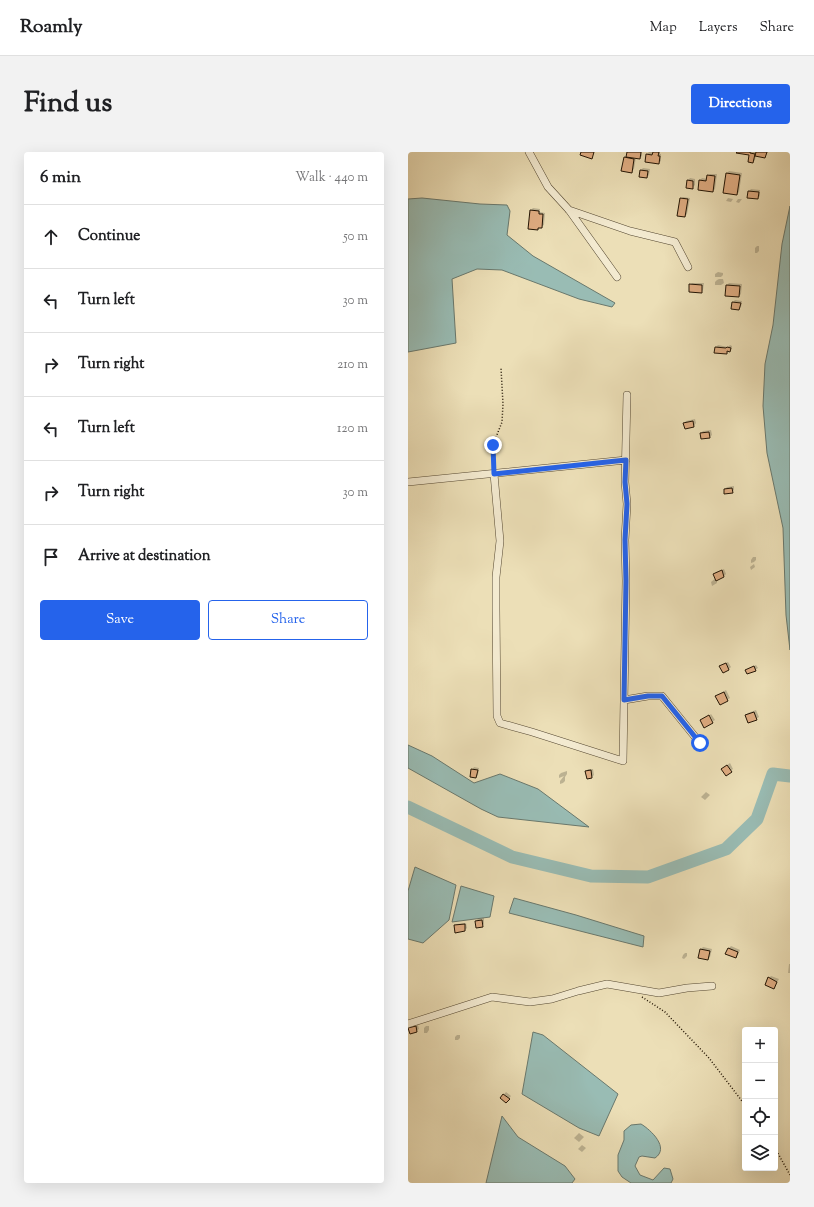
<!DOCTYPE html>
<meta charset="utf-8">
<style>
:root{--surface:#fff;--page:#f2f2f2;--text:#202124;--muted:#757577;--line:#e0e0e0;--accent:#2563eb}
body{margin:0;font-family:"Sorts Mill Goudy",serif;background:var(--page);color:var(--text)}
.controls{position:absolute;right:12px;bottom:12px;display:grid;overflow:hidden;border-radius:4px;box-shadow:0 4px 16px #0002}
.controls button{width:36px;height:36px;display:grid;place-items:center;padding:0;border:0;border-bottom:1px solid var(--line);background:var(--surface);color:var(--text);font:20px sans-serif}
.stop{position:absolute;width:12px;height:12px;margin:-9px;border:3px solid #2563eb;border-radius:50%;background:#fff}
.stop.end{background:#2563eb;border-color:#fff;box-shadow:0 1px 4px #0008}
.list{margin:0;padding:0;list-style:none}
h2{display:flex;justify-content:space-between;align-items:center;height:52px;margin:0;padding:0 16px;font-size:17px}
h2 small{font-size:13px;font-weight:400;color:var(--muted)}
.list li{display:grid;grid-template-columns:26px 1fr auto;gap:12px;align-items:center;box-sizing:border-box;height:64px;padding:0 16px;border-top:1px solid var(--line)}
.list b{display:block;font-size:15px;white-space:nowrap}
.list em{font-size:13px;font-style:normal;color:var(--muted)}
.actions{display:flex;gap:8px;padding:12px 16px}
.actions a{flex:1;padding:9px 0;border:1px solid var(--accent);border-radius:4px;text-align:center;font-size:14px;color:var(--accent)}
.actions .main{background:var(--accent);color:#fff}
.icon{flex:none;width:22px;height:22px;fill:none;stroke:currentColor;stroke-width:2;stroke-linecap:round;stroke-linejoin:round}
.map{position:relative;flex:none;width:382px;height:1031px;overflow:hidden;border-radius:4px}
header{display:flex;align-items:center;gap:24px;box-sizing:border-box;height:56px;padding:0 20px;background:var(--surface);border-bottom:1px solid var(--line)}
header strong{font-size:19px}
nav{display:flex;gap:22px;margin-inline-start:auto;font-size:14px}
.intro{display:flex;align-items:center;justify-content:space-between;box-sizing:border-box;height:96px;padding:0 24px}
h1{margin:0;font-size:28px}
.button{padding:10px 18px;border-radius:4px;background:var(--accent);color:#fff;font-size:14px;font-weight:700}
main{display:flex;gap:24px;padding:0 24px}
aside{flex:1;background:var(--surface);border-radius:4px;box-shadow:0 4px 16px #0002}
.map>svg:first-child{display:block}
.water{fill:#99bcb4;stroke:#69786d}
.shadow{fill:#0003}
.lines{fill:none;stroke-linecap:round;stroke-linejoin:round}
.river{stroke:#99bcb4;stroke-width:13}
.building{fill:#dfac81;stroke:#201303}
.minor-casing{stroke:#534630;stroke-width:8}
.path{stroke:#201303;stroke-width:1.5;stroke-dasharray:1 2;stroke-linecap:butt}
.minor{stroke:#f3ead0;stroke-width:7}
.route{stroke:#2563eb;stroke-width:5}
</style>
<header>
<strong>Roamly</strong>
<nav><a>Map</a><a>Layers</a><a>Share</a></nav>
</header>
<div class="intro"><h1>Find us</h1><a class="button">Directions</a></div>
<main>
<aside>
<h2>6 min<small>Walk · 440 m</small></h2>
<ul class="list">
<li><svg class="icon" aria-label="ahead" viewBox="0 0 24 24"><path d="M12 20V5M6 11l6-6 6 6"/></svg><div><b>Continue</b></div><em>50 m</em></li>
<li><svg class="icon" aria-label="left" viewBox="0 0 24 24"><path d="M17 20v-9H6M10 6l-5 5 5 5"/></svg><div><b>Turn left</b></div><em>30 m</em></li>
<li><svg class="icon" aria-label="right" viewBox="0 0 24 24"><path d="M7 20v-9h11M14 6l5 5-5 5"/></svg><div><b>Turn right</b></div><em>210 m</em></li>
<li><svg class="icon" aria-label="left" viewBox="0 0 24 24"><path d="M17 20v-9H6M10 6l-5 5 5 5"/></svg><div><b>Turn left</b></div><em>120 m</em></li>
<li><svg class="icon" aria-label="right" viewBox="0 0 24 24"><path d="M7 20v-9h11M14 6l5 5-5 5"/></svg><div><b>Turn right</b></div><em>30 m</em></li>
<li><svg class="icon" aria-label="arrive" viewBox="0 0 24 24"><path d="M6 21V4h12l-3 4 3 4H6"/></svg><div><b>Arrive at destination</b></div></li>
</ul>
<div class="actions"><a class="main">Save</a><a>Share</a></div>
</aside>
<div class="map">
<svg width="382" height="1031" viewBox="0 0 382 1031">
<rect width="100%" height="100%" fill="#ecdfb7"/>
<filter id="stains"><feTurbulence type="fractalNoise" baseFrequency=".005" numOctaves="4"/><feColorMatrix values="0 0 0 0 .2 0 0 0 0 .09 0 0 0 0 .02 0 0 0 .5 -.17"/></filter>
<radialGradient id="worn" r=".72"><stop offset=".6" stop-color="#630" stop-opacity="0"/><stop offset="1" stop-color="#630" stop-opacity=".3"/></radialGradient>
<path class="water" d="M14,46L72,52L99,53L102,59L99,83L125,104L207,151L204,155L171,147L94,118L69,117L44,127L48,191L0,200V47Z
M382,54V498L378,463L375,376L359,301L355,254L357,212L365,173L374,92Z
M0,593L24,604L66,631L92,622L130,637L181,675L90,665L73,657L0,616Z
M7,715L48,733L41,768L15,791L0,787V739Z
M53,734L86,744L82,765L44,770Z
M106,746L168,763L236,784L235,795L101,761Z
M125,880L135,883L210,942L191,984L171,976L114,942Z
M94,964L110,985L157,1014L167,1027L164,1031H78Z
M233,972C243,978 262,996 247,1006L234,1004L231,1005L227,1014L232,1023L245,1028L256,1016L262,1017L265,1027L263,1031H223L214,1025L210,1019V1003L216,988V979L223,973Z"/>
<path class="shadow" d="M220,0H234V4L231,6L228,5L226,17L223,20L217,6Z
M241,0H252V2H253V9L250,11L239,2Z
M330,0H360L357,5L348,3L347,8L345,10L342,2Z
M235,16L242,17L241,23L239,25L233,18Z
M321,19L334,21L331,40L329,42L319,21Z
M302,22H309L307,37L305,39L292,28L294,26L300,27V24Z
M282,26L287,27V33L284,36L280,28Z
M343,37L352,38V44L350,46L341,39Z
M275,45L282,46L279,62L277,64L273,47Z
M320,46L325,47L323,50L318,49Z
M330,47H334L331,51L328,50Z
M125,56L132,57V60L137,61L136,73L129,77L123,58Z
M349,94H351V99L349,101H347V96Z
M310,120L315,121V123L313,125H307V122Z
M311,127H315L316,131L313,133H307V130L309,128Z
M284,131H296L295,138L293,140L282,133Z
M321,131L334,132L333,142L331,144L318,143L319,133Z
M327,148L334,149L333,155L331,157L325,150Z
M310,193L320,195L322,193L324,194V196L319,201L308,195Z
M287,267L288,271L286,274L277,276L276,271L278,269Z
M303,278L304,283L302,285L293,281L295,279Z
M326,334V338L324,340L317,337L319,335Z
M345,405H348V408L346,410L343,411V408Z
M346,412L347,415L343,418L342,415Z
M316,417L318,422L316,424L308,427L309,431L304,434L303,430L308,426L306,422L308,420Z
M320,510L323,515L321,517L315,512Z
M348,513L350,516L347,518H339L341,516Z
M318,538L322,546L312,552L308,544Z
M348,558L351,565L348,567L338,563L340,561Z
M303,562L307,568L305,569L302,563Z
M322,611L325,617L318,622L316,615Z
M66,615L71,616L70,623L68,625L64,618Z
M180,617H185L186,623L184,625L178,620Z
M159,619V622L157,625V629L155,631L152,632V629L156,624L151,626V623L153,621Z
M298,640L302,643L297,648L293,645Z
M76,766V772L74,774L68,769L70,767Z
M58,771L59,776L57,778L47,774L49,772Z
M323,794L332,798L330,803L328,805L320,797Z
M295,795L304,797L302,805L300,807L293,797Z
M277,801H279V804L276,807L274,806L275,803Z
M381,812H382V821H380Z
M363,824L371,827L366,836L361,826Z
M10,873L11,877L8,879L1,877L3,875Z
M18,874H21V878L19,881H16V876Z
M49,883H52V886L50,888H47V885Z
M98,940L103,944L98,950L93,946Z
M171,981L176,985L171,990L166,986Z
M174,993L178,996L174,1000L170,997Z"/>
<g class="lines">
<path class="river" d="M0,655L104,705L183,724L240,725L318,697L349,667L365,622L382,624"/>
</g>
<path class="building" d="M173,0H186L184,7L172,3Z
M219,0H233L232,7L218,5Z
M245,0H251L250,4H252L251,12L237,10L238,2L244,3Z
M329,0H342V1L347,2L345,11L340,10L341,3L328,1Z
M348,0H359L357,6L347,4Z
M216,5L226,7L224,21L213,19Z
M232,18L240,19L239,26L231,25Z
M318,21L332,23L329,43L315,41Z
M299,23L307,24L305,40L290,38L291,28L298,29Z
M279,28L285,29V37L278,36Z
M340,39L351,40L350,47L339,46Z
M272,46L280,47L277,65L269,64Z
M122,58L131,59V62H135L134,76H130V78L120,77Z
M281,132L294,133V141L281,140Z
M318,133L332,134L331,145L317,144Z
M324,150L333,151L331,158L323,157Z
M307,195L318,196L319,195L323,196L322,200L319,199V202L306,201Z
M285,269L286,275L277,277L275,271Z
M301,280L302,286L293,287L292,281Z
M324,336L325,341L316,342V337Z
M314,418L316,425L308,429L305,422Z
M318,511L321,518L315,521L311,514Z
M346,514L348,519L339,522L337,518Z
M316,540L320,549L312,553L307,544Z
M346,560L349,568L340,571L337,563Z
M301,563L305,571L296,576L292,568Z
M319,613L324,620L318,624L313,617Z
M63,617L70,618L68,626L62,625Z
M183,618L184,626L179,627L177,619Z
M74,768L75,775L68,776L67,769Z
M57,772V779L47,781L46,773Z
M320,796L330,800L328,806L317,802Z
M292,797L302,799L300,808L290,806Z
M360,825L369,830L366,837L357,833Z
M8,874L9,880L2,882L0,876Z
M95,942L102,947L98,951L92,946Z"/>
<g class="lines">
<defs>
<path id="minor" d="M121,0L140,35L161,58L209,125
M161,58L222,79L267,90L280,115
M86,322L92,389L88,425V457L89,564L92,571L124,580L215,609L218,429L217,388L219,352L217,330L219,243
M0,330L218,308
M216,548L240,544H254L292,591
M0,872L84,845L122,850L144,847L170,839L199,832L251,841L279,836L304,834"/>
</defs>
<use href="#minor" class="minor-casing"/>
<path class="path" d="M86,315L85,293L94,270L95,252L93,216
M234,845L257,860L301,906L337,953
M367,996L382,1023"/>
<use href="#minor" class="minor"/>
</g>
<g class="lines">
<path class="route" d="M85,293L86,322L218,308L217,330L219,352L217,388L218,429L216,548L240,544H254L292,591"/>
</g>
<rect width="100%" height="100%" filter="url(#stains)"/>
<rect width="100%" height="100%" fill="url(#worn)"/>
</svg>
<div class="controls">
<button>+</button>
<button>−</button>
<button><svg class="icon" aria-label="locate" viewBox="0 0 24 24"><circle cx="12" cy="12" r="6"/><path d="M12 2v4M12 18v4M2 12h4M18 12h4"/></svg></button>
<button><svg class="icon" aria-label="layers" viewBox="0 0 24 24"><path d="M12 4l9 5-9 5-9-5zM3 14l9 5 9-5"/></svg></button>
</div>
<div class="stop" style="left:292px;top:591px"></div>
<div class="stop end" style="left:85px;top:293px"></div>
</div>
</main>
